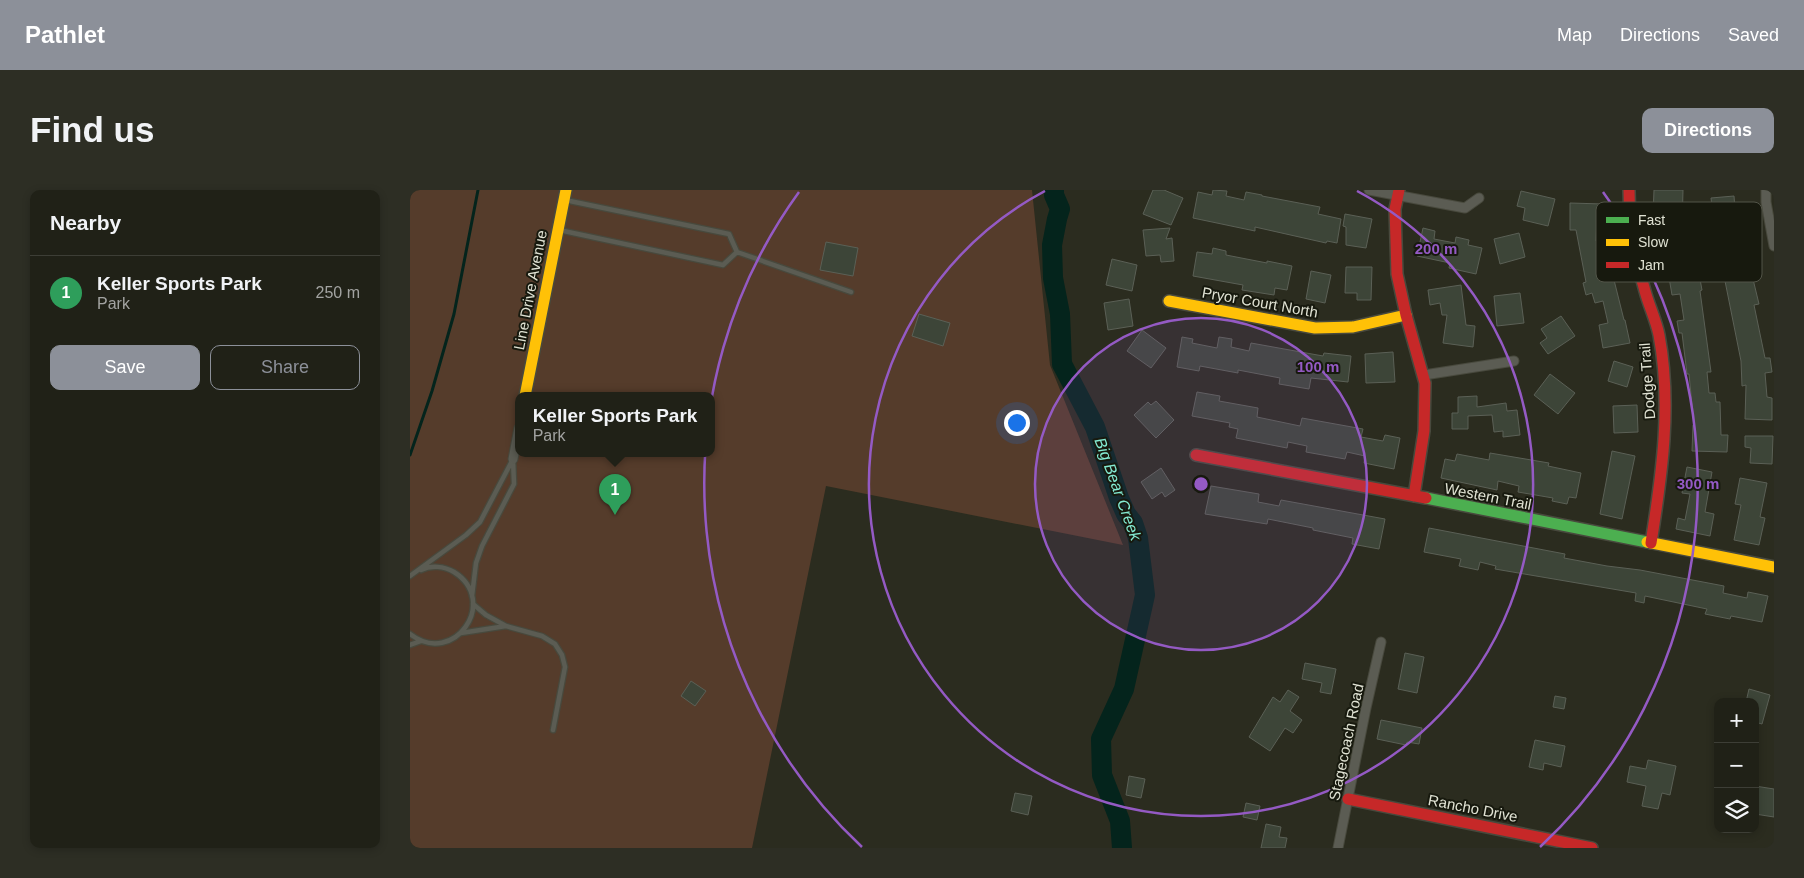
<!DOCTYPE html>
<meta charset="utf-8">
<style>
:root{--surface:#202117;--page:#2d2e24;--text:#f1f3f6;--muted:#a2a3a1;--line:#3d3e36;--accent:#8c9099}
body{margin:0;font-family:Arial,sans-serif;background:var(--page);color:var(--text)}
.controls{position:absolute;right:15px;bottom:15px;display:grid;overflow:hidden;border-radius:10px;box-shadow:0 2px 8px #0003}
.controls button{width:45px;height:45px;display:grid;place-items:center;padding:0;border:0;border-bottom:1px solid var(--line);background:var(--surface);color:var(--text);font:25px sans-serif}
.you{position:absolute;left:606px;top:232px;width:18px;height:18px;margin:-12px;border:4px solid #fff;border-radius:50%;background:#1a73e8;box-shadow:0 0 0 8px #1a73e833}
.badge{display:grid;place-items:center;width:32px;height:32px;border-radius:50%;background:var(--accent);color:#fff;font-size:16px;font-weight:700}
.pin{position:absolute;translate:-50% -41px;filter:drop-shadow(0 1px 2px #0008)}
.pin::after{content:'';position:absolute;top:26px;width:18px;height:15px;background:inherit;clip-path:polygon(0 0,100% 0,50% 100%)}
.popup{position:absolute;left:105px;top:202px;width:200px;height:65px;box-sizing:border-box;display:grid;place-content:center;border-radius:10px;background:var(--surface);filter:drop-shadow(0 1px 4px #0005);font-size:16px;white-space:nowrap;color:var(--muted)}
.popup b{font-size:19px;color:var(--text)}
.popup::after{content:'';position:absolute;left:50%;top:100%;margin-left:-10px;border:10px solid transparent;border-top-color:var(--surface)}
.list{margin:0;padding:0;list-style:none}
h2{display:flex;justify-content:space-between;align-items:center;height:65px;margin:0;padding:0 20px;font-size:21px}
h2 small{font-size:16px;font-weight:400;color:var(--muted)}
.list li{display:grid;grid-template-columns:32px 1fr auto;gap:15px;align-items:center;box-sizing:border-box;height:75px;padding:0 20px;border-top:1px solid var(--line)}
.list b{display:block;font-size:19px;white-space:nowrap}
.list p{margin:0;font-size:16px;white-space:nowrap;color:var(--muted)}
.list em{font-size:16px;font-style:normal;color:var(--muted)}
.actions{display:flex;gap:10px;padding:15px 20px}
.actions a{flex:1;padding:11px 0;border:1px solid var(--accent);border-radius:10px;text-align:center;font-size:18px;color:var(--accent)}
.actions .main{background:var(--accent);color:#fff}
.icon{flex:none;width:28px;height:28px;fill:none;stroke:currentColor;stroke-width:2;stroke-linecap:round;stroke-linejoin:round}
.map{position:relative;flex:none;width:1364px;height:658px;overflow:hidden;border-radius:10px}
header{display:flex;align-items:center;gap:30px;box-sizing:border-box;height:70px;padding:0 25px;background:var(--accent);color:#fff}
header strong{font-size:24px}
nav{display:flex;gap:28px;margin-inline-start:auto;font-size:18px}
.intro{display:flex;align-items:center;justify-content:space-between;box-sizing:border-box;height:120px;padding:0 30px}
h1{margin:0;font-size:35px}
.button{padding:12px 22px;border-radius:10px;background:var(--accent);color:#fff;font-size:18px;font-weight:700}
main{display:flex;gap:30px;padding:0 30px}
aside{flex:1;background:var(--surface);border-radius:10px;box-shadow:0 2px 8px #0003}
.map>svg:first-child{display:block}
.green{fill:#553c2b;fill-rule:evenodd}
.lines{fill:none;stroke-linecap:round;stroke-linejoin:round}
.stream{stroke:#04241c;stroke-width:3}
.river{stroke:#04241c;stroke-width:20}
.building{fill:#3d4538;stroke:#5b6056}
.lane-casing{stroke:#48493d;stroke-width:7}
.street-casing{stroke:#48493d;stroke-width:11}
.fast-casing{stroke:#48493d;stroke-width:14}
.slow-casing{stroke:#48493d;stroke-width:14}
.jam-casing{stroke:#48493d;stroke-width:14}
.lane{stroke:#5b5c53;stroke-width:4.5}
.street{stroke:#5b5c53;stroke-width:9}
.fast{stroke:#4caf50;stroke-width:11}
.slow{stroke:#ffc107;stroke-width:11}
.jam{stroke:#c62828;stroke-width:11}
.ring{fill:none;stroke:#945ac4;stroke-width:2.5}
.labels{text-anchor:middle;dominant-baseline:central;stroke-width:4;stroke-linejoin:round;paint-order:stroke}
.street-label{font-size:15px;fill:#e0e2d3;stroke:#17190e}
.water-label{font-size:16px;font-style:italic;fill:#84ebd3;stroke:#17190e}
.key{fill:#17190e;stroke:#535549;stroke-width:1}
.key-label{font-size:14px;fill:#e0e2d3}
.centre{fill:#945ac4;stroke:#17190e;stroke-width:2.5}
.ring-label{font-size:15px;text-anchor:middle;font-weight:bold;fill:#945ac4;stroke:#17190e;stroke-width:4;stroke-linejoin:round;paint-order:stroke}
</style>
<header>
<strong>Pathlet</strong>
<nav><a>Map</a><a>Directions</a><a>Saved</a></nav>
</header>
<div class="intro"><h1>Find us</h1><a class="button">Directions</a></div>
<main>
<aside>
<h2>Nearby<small></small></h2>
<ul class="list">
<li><span class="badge" style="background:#2e9e5b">1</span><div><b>Keller Sports Park</b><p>Park</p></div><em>250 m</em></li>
</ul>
<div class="actions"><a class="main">Save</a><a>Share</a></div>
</aside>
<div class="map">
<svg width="1364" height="658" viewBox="0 0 1364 658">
<rect width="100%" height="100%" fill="#2b2c1f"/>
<path class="green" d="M0,0H622L640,175L713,355L416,296L342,658H0ZM109,206H301V264H109Z"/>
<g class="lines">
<path class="stream" d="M0,265L22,201L44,124L68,0"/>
<path class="river" d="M644,0V5L650,19L647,29L642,55L643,88L650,124L652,174L685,237L709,308L716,324L723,333L728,348L735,405L714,499L691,549L692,585L710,631L712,658"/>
</g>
<path class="building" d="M743,0H754L773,8L761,35L733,24Z
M803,0L817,1L816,6L834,10L836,2L852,5V6L910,17L908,24L931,29L927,53L917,51L916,53L845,37V41L783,28L788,2L802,5Z
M1244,0H1273L1272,38L1267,39V41L1279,43L1281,74L1287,73L1292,100L1290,101L1301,182H1297L1299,203H1305L1306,212H1310L1311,245H1318L1317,262L1282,261L1283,235H1284L1279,184H1277L1272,143H1269L1267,131L1274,130L1270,104L1262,105L1255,64H1250L1248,26H1243Z
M1111,1L1145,9L1138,36L1113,30L1115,18L1107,16Z
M1324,6L1326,32L1304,35L1301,8Z
M1160,13L1193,14L1192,26H1187L1186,51L1194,49L1201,86H1203L1214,130H1215L1220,153L1193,158L1189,135L1198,133L1193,111L1185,113L1182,103L1176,105L1173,93L1176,92L1166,40H1160Z
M935,24L962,29L956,58L936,55V37L933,36Z
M760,38L756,49L762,48L764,71L751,72L750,65L736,66L733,40Z
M1013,38L1025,41L1024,49L1045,53L1046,47L1059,50L1058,55L1072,58L1066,84L1039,78L1040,73L1007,66Z
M1109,43L1115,67L1090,74L1084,49Z
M1308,47L1335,51L1332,74L1316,72L1317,69L1305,67Z
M416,52L448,58L443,86L410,80Z
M803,58L816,61V65L857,73V71L882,76L877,100L865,98L864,105L832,100L833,95L783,86L787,62L802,64Z
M702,69L727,75L722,101L696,95Z
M936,77H962L961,110H947V103H935Z
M901,81L921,85L915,113L896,109Z
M1342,85L1349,114L1344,115L1355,168H1360L1362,182L1355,183L1357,207L1362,208V230L1335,229L1336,195L1332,196L1331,171L1315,91Z
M1051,95L1056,135L1065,136L1063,157L1033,153L1037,125H1032L1030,113L1020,115L1018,100Z
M1110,103L1114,133L1087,136L1084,106Z
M719,109L723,136L698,140L694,113Z
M509,124L540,133L533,156L502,146Z
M1151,126L1165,146L1138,164L1130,153L1137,148L1131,139Z
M732,140L756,158L741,178L717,161Z
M772,147L783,149L782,153L807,158L809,147L822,149L821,157L839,161L841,153L913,166L914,163L941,166L938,192L901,188L899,199L869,194L870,188L828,180V183L790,176L789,181L767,177Z
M983,162L985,192L956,193L955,164Z
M1204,171L1223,177L1217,197L1198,191Z
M1140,184L1165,203L1148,224L1124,205Z
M787,202L810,206L809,211L848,218L847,227L890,236L892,228L953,239L951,247L973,251L975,245L990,248L984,279L954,273L955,266L937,262L935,269L896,262L897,256L878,252L877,258L826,248L828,239L819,237L820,233L782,226Z
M1067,206V217L1096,213L1097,221L1107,220L1110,245L1093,247V241L1084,242L1082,225L1058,226V239H1042V223H1048V207Z
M746,211L764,230L746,248L724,225L738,212L741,215Z
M1227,215L1228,242L1204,243L1203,216Z
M1335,246H1363L1362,274L1340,273L1341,258L1335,257Z
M1202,261L1225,266L1212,329L1190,324Z
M1080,263L1139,273L1138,276L1171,283L1166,308L1159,307L1157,314L1142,311L1143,308L1108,302L1109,296L1088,291L1087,300L1031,288L1035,269L1045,271L1047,264L1079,270Z
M1277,277L1302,282L1295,322L1304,324L1300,346L1266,339L1268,328L1275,330L1280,304L1272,303Z
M751,278L765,300L755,307L752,302L742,309L731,292Z
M1330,288L1357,293L1350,327L1355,328L1349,355L1324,350L1331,315L1325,314Z
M801,296L849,304L848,312L869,316L871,310L975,329L969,359L942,354L943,348L903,340V338L858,329L857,334L795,324Z
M1019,338L1155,364L1154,368L1197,376L1230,380L1314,396L1313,403L1337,408L1338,402L1358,406L1352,432L1321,426L1320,429L1295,424L1297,419L1235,406L1234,413L1225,411L1226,403L1085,379L1086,376L1070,372L1068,380L1049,376L1051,369L1014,362Z
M995,463L1014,467L1007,503L988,499Z
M895,473L926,479L921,504L910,502L912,493L892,489Z
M281,491L296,501L285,516L271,506Z
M1339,499L1360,505L1352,534L1345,532V512H1336Z
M878,500L889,507L880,521L892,530L883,543L875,538L860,561L839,547L863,507L870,512Z
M1145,506L1156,508L1154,519L1143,517Z
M971,530L1012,538L1009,554L997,552L996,555L967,549Z
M1125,550L1155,556L1151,577L1134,573L1133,580L1119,577Z
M1238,570L1266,576L1260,605L1252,603L1248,619L1232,616L1236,596L1217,592L1220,576L1236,579Z
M719,586L735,589L731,608L716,605Z
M1345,596L1364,599V627L1345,624Z
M605,603L622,606L618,625L601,621Z
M836,613L850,616L847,630L833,627Z
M856,634L871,637L869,647L877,648L875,658H851Z"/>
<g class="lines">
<defs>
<path id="lane" d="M149,40L313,75L327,62L319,44L155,10
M327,62L441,102
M0,386L56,345L70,332L103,269L104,294L72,356L66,373L62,406
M96,436L132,446L145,454L152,465L155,477L143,540
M51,443L96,436L76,425L63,414
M0,444C44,478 90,411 44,382C34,376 21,375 11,380
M0,455L11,451"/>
<path id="street" d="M959,0L1055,18L1069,8
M1356,0V12L1364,56
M1014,185L1104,171
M103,269L109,238
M928,658L956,518L971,452"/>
<path id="fast" d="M1016,308L1237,352"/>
<path id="slow" d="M759,111L905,138L943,137L996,125
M115,206L156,0
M1237,352L1364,377"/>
<path id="jam" d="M989,0L985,19L987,84L996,125L1015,193L1014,241L1004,306
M1219,0C1219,34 1225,68 1235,101C1239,116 1246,130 1249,145C1262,214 1252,284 1241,353
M786,265L1016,308
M938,609L1182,658"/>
</defs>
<use href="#lane" class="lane-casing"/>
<use href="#street" class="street-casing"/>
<use href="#fast" class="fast-casing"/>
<use href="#slow" class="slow-casing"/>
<use href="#jam" class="jam-casing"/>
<use href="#lane" class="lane"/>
<use href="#street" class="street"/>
<use href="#fast" class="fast"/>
<use href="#slow" class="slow"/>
<use href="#jam" class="jam"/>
</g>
<circle cx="791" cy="294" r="166" fill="#945ac4" fill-opacity=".12"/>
<g class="ring">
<circle cx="791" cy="294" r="166"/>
<path d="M947 1A332 332 0 1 1 635 1"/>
<path d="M452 657A497 497 0 0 1 389 2M1193 2A497 497 0 0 1 1130 657"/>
</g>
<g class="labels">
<g class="street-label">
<text transform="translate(120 100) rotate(-79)">Line Drive Avenue</text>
<text transform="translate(850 112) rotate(10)">Pryor Court North</text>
<text transform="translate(1237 191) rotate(-94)">Dodge Trail</text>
<text transform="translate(1078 306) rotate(11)">Western Trail</text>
<text transform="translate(936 552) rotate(-78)">Stagecoach Road</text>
<text transform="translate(1063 618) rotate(11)">Rancho Drive</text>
</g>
<g class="water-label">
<text transform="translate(708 299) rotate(70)">Big Bear Creek</text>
</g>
</g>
<rect x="1186" y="12" width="166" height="80" rx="8" class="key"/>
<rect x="1196" y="27" width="23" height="6" fill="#4caf50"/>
<rect x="1196" y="49" width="23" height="7" fill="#ffc107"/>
<rect x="1196" y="72" width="23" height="6" fill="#c62828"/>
<g class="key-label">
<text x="1228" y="35">Fast</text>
<text x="1228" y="57">Slow</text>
<text x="1228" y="80">Jam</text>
</g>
<circle cx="791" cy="294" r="8" class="centre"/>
<g class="ring-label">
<text x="1026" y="64">200 m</text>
<text x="908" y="182">100 m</text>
<text x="1288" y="299">300 m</text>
</g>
</svg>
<div class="controls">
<button>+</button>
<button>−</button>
<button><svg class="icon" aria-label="layers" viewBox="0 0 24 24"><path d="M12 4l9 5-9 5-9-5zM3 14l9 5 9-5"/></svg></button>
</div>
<div class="you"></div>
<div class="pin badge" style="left:205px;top:325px;background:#2e9e5b">1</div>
<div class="popup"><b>Keller Sports Park</b>Park</div>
</div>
</main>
